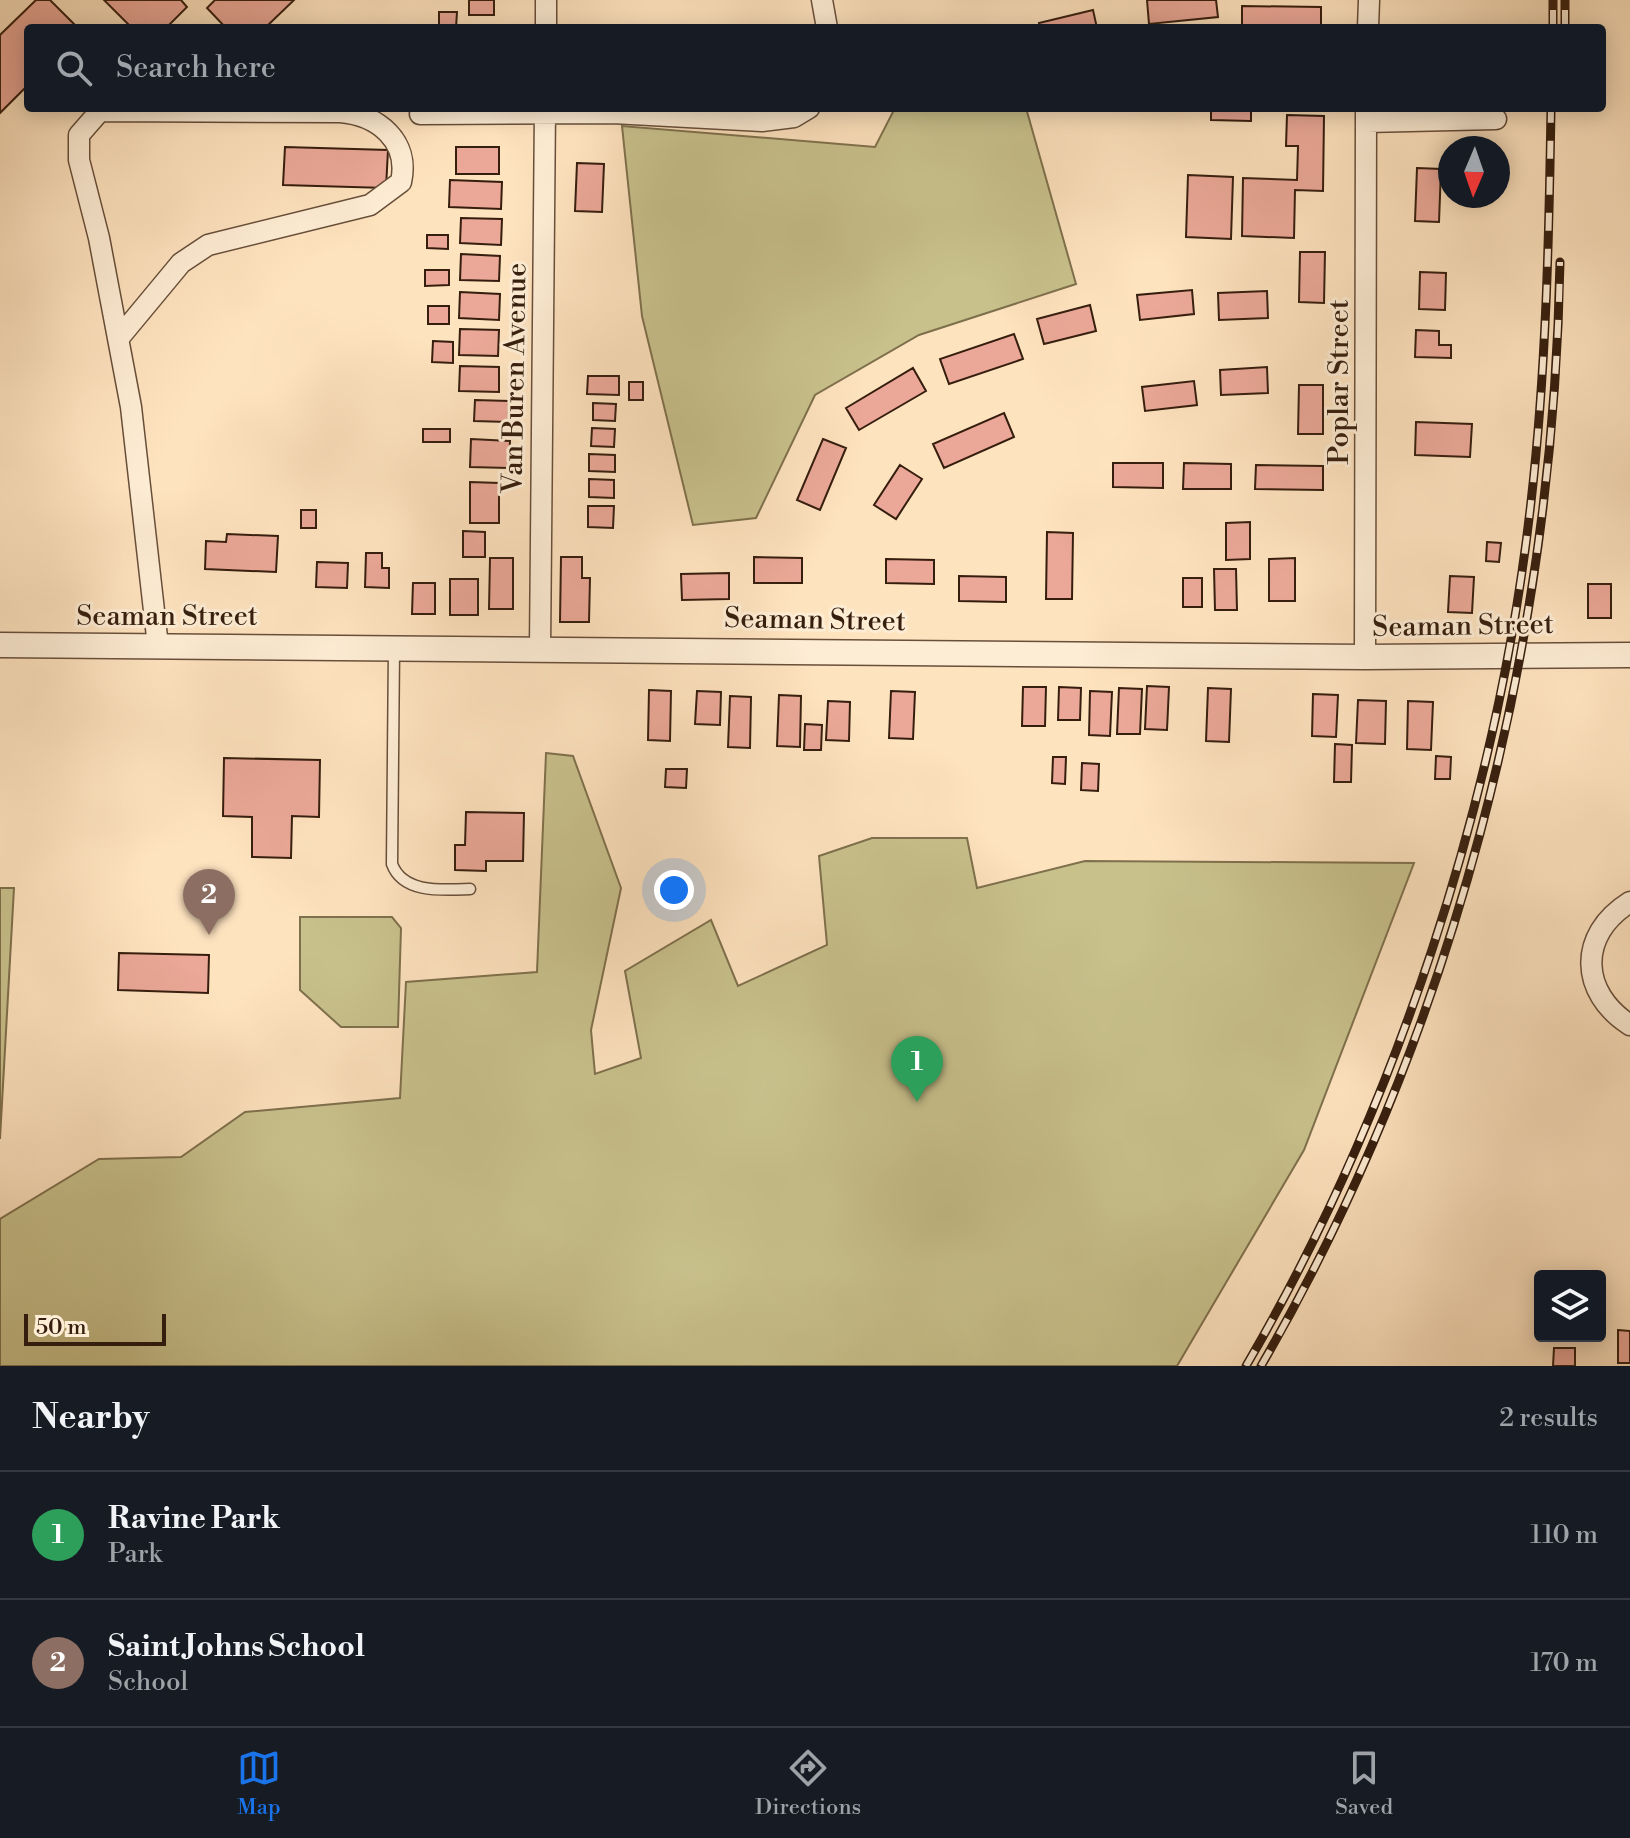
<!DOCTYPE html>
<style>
:root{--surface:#171b24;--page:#20242c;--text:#f1f3f6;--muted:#9ea1a6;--line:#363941;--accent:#1a73e8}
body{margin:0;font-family:"Libre Bodoni",serif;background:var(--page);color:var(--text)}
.controls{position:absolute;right:24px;bottom:24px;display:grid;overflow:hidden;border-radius:8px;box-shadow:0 4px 20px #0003}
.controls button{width:72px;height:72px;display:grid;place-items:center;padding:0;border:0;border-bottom:2px solid var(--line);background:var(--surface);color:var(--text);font:40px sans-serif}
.compass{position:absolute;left:1438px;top:136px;width:72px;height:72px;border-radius:50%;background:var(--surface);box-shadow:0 4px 20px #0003;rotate:182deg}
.scale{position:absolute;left:24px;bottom:20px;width:142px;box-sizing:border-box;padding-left:8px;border:4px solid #361e0e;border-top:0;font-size:22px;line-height:28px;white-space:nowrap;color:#361e0e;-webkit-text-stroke:6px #feedd5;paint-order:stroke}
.you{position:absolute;left:674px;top:890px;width:28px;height:28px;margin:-20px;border:6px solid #fff;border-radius:50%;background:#1a73e8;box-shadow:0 0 0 12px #1a73e833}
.badge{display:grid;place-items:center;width:52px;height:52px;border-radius:50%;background:var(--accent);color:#fff;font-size:26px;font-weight:700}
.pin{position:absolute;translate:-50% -66px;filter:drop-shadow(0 2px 4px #0008)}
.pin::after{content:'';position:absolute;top:42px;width:28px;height:24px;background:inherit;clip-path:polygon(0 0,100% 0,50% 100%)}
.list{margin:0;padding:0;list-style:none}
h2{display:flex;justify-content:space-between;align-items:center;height:104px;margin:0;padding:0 32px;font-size:34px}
h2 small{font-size:26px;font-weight:400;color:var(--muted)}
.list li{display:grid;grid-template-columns:52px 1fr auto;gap:24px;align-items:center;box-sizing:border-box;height:128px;padding:0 32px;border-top:2px solid var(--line)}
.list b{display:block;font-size:30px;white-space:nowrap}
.list p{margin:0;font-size:26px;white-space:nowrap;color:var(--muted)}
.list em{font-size:26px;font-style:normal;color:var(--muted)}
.icon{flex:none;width:44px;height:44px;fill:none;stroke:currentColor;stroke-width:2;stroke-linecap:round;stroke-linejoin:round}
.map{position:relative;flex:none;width:1630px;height:1366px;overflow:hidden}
.search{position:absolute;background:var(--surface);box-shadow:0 4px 20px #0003;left:24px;right:24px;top:24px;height:88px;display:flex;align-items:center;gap:20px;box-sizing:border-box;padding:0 28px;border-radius:8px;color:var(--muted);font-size:30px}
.sheet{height:360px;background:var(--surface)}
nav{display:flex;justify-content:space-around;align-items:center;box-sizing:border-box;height:112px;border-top:2px solid var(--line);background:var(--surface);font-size:22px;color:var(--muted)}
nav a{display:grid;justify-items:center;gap:4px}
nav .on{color:var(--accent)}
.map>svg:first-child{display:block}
.green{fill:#c8c18c;stroke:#7f704d;stroke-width:2}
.building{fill:#eba898;stroke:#361e0e;stroke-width:2}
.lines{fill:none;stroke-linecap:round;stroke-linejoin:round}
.service-casing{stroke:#684f3a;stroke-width:13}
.minor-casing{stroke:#684f3a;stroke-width:23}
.tertiary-casing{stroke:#684f3a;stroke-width:27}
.service{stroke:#feedd5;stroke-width:10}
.minor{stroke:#feedd5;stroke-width:20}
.tertiary{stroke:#feedd5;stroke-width:24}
.rail-casing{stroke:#361e0e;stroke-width:9}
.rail{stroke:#feedd5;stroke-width:6;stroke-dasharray:18;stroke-linecap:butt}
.labels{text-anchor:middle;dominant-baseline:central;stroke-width:6;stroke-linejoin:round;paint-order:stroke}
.street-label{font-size:28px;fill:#361e0e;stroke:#feedd5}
</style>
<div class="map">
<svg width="1630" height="1366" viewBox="0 0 1630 1366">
<rect width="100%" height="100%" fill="#fee3bf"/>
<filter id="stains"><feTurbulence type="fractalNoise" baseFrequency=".0025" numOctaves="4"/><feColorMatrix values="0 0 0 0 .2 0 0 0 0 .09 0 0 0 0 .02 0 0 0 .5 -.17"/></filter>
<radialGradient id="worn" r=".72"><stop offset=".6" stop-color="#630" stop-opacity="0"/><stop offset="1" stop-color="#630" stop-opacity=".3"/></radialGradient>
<path class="green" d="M895,108H1026L1076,284L919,335L815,395L756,518L693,525L642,316L622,126L875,147Z
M546,753L573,756L621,888L591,1030L595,1074L641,1058L625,971L711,920L738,986L827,945L819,856L872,838H967L977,888L1085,861L1414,863L1304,1150L1177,1366H0V1219L99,1159L181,1157L245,1112L400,1098L406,982L537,972Z
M0,888H14L0,1139Z
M300,917H392L401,928L398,1027H341L300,990Z"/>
<path class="building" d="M36,0H50L78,28H28V85L0,113V35Z
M104,0H181L187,7L166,28H132Z
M215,0H294L265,28H226L207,8Z
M469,0H494V15H469Z
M1147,0H1216L1218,17L1149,24Z
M1242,6L1321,7V28H1242Z
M1093,10L1097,28H1040L1039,23Z
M439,12H457L456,28H439Z
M1211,108H1251V121L1211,120Z
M1287,115L1324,116L1323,191L1295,190L1294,238L1242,236L1243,178L1297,180L1298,146H1286Z
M285,147L388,150L386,188L283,185Z
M456,147H499V174H456Z
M577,163L604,164L602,212L575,211Z
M1417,168L1441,169L1439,222L1415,221Z
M1188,175L1233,177L1231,239L1186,237Z
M450,180L502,182L501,209L449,207Z
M461,218L502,219L501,245L460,243Z
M427,235H448V249L427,248Z
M1300,252H1325L1324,303L1299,302Z
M461,254L500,256L499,281L460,280Z
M425,270H449V285L425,286Z
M1420,272L1446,273L1445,310L1419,309Z
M1192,290L1194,314L1140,320L1137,295Z
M1267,291L1268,318L1219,320L1218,293Z
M460,292L500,294L499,320L459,318Z
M1090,305L1096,331L1044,344L1037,319Z
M428,306H449V324H428Z
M460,329L499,330L498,356L459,355Z
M1416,330L1439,331V345H1451V358L1415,357Z
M1014,334L1023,359L949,384L940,359Z
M433,341L453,342V363L432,362Z
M460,366L499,367V392L459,391Z
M1267,367L1268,393L1221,395L1220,370Z
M913,368L926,391L859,430L846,408Z
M588,376H619V395L587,394Z
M1194,381L1197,405L1145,411L1142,387Z
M629,382H643V400H629Z
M1299,385H1323V434H1298Z
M475,400L509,401L508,422L474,421Z
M593,403L616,404L615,421L593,420Z
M1004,413L1014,437L944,468L933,444Z
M1416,422L1472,424L1470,457L1415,455Z
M592,428L615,429L614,447L591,446Z
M423,429H450V442H423Z
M471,439L510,441L509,468L470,467Z
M823,439L846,448L820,510L797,500Z
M589,454L615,455V472L589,471Z
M1113,463H1163V488L1113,487Z
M1184,463L1231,464V489H1183Z
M900,465L922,479L896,519L874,505Z
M1256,465L1323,466V490L1255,489Z
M589,479L614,480V498L589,497Z
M470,482L499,483V523H470Z
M588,506H614L613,528L588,527Z
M301,510H316V528H301Z
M1250,522V559L1226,560V523Z
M463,531L485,532V557H463Z
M1047,532L1073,533L1072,599H1046Z
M227,534L278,536L276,572L205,569L206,541L226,542Z
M1487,542L1501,543L1499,562L1486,561Z
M366,553H382V568H389V588L365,587Z
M561,557H582V578H590L589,622H560Z
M754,557L802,558V583H754Z
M490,558H513V609H489Z
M1295,558V601H1269V559Z
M886,559L934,560V584L886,583Z
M317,562L348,563L347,588L316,587Z
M1214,569H1236L1237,610H1215Z
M729,573V599L682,600L681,574Z
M959,576L1006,577V602L959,601Z
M1450,576L1474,577L1472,613L1448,612Z
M1183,578H1202V607H1183Z
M450,579H478V615H450Z
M413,583H435V614H412Z
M1588,584H1611V618H1588Z
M1147,686L1169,687L1167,730L1145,729Z
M1023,687H1046L1045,726H1022Z
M1059,687L1081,688L1080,720H1058Z
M1119,688L1142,689L1140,734H1117Z
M1208,688L1231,689L1229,742L1206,741Z
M649,690L671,691L670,741L648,740Z
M697,691L721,692L720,725L695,724Z
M891,691L915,692L913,739L889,738Z
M1090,691L1112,692L1110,736L1089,735Z
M1313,694L1338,695L1336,737L1312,736Z
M779,695L801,696L800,747L777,746Z
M730,696L751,697L750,748L728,747Z
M1358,700L1386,701L1385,744L1356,743Z
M828,701L850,702L849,741L826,740Z
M1408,701L1433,702L1431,750L1407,749Z
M805,724L822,725L821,750H804Z
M1335,744L1352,745L1351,782H1334Z
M1436,756L1451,757L1450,779H1435Z
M1053,757H1066L1065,784L1052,783Z
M224,758L320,760L319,817L292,816L291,858L252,857V817L223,816Z
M1082,763L1099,764L1098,791L1081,790Z
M666,769H687L686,788L665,787Z
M466,812L524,813L523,861H486V871L455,870V845H465Z
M119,953L209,955L208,993L118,990Z
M1618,1330L1630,1331V1363H1618Z
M1554,1348H1575V1366H1553Z"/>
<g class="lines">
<defs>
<path id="service" d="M394,649L392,864C403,894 443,890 470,889"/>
<path id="minor" d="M822,0L827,28
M546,28V0
M1368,28L1369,0
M420,114L613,113L762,121L794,117L809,108
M1366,122L1496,119
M118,339L181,263L208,245L370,205L401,182C410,141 378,115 340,112L100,111L79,135V160L99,238L131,407L158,646
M540,648L545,108
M1365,657L1366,108
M1630,902C1577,935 1580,993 1630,1025"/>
<path id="tertiary" d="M0,645L1365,657L1630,655"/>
</defs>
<use href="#service" class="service-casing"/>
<use href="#minor" class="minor-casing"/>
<use href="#tertiary" class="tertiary-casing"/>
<use href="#service" class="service"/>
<use href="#minor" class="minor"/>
<use href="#tertiary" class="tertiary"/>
<defs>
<path id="rail" d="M1553,28V0
M1565,28V0
M1246,1366C1396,1109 1498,798 1531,502C1546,371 1549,240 1551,108
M1261,1366C1454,1033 1553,645 1560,262"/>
</defs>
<use href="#rail" class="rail-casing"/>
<use href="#rail" class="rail"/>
</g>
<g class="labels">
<g class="street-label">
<text transform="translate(515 378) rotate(-89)">Van Buren Avenue</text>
<text transform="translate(1339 382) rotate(-90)">Poplar Street</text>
<text x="167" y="616">Seaman Street</text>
<text transform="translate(815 620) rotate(1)">Seaman Street</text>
<text transform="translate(1463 626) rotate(-1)">Seaman Street</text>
</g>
</g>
<rect width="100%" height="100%" filter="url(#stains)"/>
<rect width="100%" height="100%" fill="url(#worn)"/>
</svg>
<div class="controls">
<button><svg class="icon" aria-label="layers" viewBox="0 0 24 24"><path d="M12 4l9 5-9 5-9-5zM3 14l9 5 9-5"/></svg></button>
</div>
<svg class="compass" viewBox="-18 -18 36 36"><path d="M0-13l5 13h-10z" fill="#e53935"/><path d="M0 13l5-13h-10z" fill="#9ea1a6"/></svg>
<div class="scale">50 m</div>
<div class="you"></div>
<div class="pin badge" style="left:917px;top:1102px;background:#2e9e5b">1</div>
<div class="pin badge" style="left:209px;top:935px;background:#8d6e63">2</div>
<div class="search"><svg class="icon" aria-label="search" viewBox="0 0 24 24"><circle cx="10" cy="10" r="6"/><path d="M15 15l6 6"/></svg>Search here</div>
</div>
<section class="sheet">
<h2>Nearby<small>2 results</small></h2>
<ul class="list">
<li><span class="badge" style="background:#2e9e5b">1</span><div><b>Ravine Park</b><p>Park</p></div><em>110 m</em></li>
<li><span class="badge" style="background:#8d6e63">2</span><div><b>Saint Johns School</b><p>School</p></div><em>170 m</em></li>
</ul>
</section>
<nav>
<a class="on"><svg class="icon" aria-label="map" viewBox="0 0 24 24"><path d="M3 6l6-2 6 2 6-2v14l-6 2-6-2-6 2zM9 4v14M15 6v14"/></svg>Map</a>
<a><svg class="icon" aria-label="directions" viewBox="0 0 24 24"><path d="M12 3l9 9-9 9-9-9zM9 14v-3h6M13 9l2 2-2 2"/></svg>Directions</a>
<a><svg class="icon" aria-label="saved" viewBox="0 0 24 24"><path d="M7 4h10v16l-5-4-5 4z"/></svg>Saved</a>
</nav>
